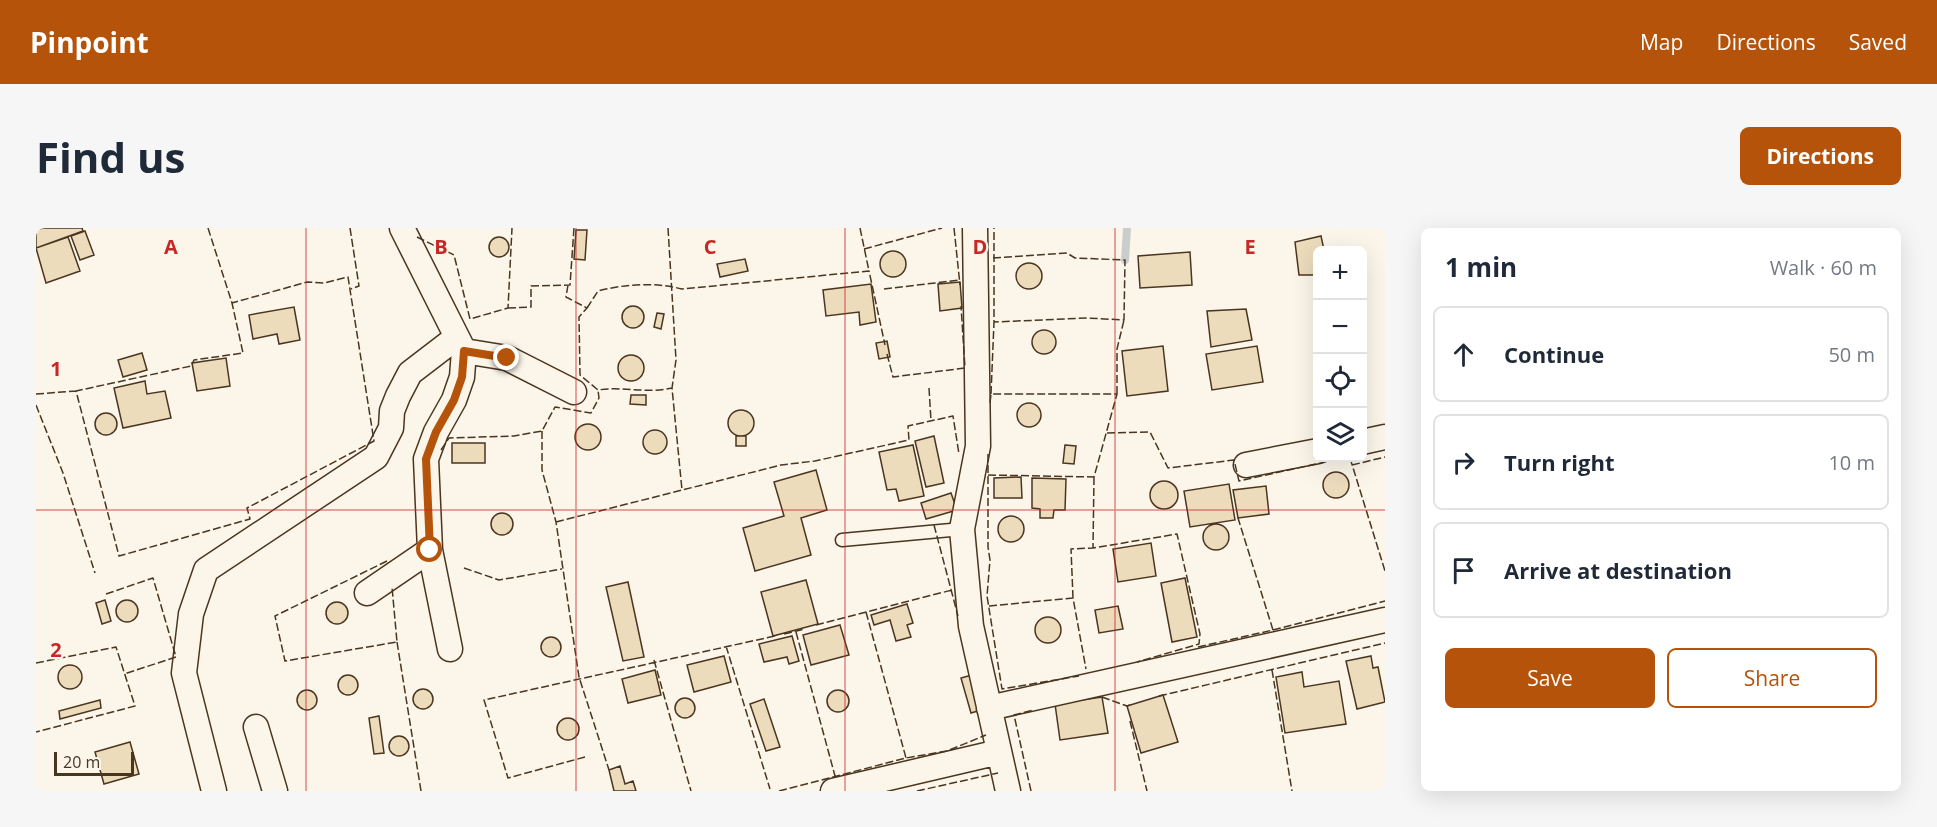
<!DOCTYPE html>
<meta charset="utf-8">
<style>
:root{--surface:#fff;--page:#f6f6f7;--text:#1f2937;--muted:#747a83;--line:#e0e1e3;--accent:#b45309}
body{margin:0;font-family:"Open Sans",sans-serif;background:var(--page);color:var(--text)}
.controls{position:absolute;right:18px;top:18px;display:grid;overflow:hidden;border-radius:9px;box-shadow:0 6px 24px #0002}
.controls button{width:54px;height:54px;display:grid;place-items:center;padding:0;border:0;border-bottom:2px solid var(--line);background:var(--surface);color:var(--text);font:30px sans-serif}
.scale{position:absolute;left:18px;bottom:15px;width:80px;box-sizing:border-box;padding-left:6px;border:3px solid #4a3520;border-top:0;font-size:16px;line-height:21px;white-space:nowrap;color:#4a3520;-webkit-text-stroke:4px #fbf6e9;paint-order:stroke}
.stop{position:absolute;width:18px;height:18px;margin:-14px;border:4px solid #b45309;border-radius:50%;background:#fff}
.stop.end{background:#b45309;border-color:#fff;box-shadow:0 2px 6px #0008}
.list{margin:0;padding:0;list-style:none}
h2{display:flex;justify-content:space-between;align-items:center;height:78px;margin:0;padding:0 24px;font-size:26px}
h2 small{font-size:20px;font-weight:400;color:var(--muted)}
.list li{display:grid;grid-template-columns:39px 1fr auto;gap:18px;align-items:center;box-sizing:border-box;height:96px;margin:0 12px 12px;padding:0 12px;border:2px solid var(--line);border-radius:9px}
.list b{display:block;font-size:22px;white-space:nowrap}
.list em{font-size:20px;font-style:normal;color:var(--muted)}
.actions{display:flex;gap:12px;padding:18px 24px}
.actions a{flex:1;padding:14px 0;border:2px solid var(--accent);border-radius:9px;text-align:center;font-size:21px;color:var(--accent)}
.actions .main{background:var(--accent);color:#fff}
.icon{flex:none;width:33px;height:33px;fill:none;stroke:currentColor;stroke-width:2;stroke-linecap:round;stroke-linejoin:round}
.map{position:relative;flex:none;width:1349px;height:563px;overflow:hidden;border-radius:9px}
header{display:flex;align-items:center;gap:36px;box-sizing:border-box;height:84px;padding:0 30px;background:var(--accent);color:#fff}
header strong{font-size:28px}
nav{display:flex;gap:33px;margin-inline-start:auto;font-size:21px}
.intro{display:flex;align-items:center;justify-content:space-between;box-sizing:border-box;height:144px;padding:0 36px}
h1{margin:0;font-size:42px}
.button{padding:15px 27px;border-radius:9px;background:var(--accent);color:#fff;font-size:21px;font-weight:700}
main{display:flex;gap:36px;padding:0 36px}
aside{flex:1;background:var(--surface);border-radius:9px;box-shadow:0 6px 24px #0002}
.map>svg:first-child{display:block}
.lines{fill:none;stroke-linecap:round;stroke-linejoin:round}
.stream{stroke:#c9cecd;stroke-width:8}
.building{fill:#ecdcbc;stroke:#4a3520;stroke-width:1.5}
.lane-casing{stroke:#4a3520;stroke-width:15}
.street-casing{stroke:#4a3520;stroke-width:27}
.lane{stroke:#fbf6e9;stroke-width:12}
.street{stroke:#fbf6e9;stroke-width:24}
.fence{stroke:#4a3520;stroke-width:1.5;stroke-dasharray:8 3;stroke-linecap:butt}
.route{stroke:#b45309;stroke-width:8}
.grid{fill:none;stroke:#c62828;stroke-width:1.5;stroke-opacity:0.55}
.grid-label{font-size:20px;text-anchor:middle;font-weight:bold;fill:#c62828;stroke:#fbf6e9;stroke-width:4.5;stroke-linejoin:round;paint-order:stroke}
</style>
<header>
<strong>Pinpoint</strong>
<nav><a>Map</a><a>Directions</a><a>Saved</a></nav>
</header>
<div class="intro"><h1>Find us</h1><a class="button">Directions</a></div>
<main>
<div class="map">
<svg width="1349" height="563" viewBox="0 0 1349 563">
<rect width="100%" height="100%" fill="#fbf6e9"/>
<g class="lines">
<path class="stream" d="M1089,32L1091,0"/>
</g>
<path class="building" d="M7,0H46L47,3L0,20V2Z
M540,2H551L549,32L538,31Z
M49,3L58,27L44,32L35,8Z
M1285,8L1288,22H1282V47H1263L1259,14Z
M453 19a10 10 0 1 1 20 0a10 10 0 1 1-20 0Z
M32,9L44,43L10,55L0,20Z
M844 36a13 13 0 1 1 26 0a13 13 0 1 1-26 0Z
M1154,24L1156,57L1104,60L1102,28Z
M709,31L712,43L684,49L681,36Z
M980 48a13 13 0 1 1 26 0a13 13 0 1 1-26 0Z
M924,54L926,80L904,83L902,56Z
M835,56L840,94L824,97L823,84L790,88L787,62Z
M586 89a11 11 0 1 1 22 0a11 11 0 1 1-22 0Z
M258,79L264,112L243,116L241,106L217,111L213,87Z
M1210,81L1216,112L1175,119L1171,83Z
M621,85L628,86L625,101L618,99Z
M996 114a12 12 0 1 1 24 0a12 12 0 1 1-24 0Z
M851,113L854,129L843,131L840,115Z
M1127,118L1132,163L1091,168L1086,123Z
M1221,118L1227,154L1176,162L1170,126Z
M106,125L111,142L87,149L82,132Z
M582 140a13 13 0 1 1 26 0a13 13 0 1 1-26 0Z
M190,130L194,158L161,163L156,135Z
M109,153L111,166L129,163L135,190L87,200L78,160Z
M595,167H610V177L594,176Z
M981 187a12 12 0 1 1 24 0a12 12 0 1 1-24 0Z
M692 195a13 13 0 1 1 26 0a13 13 0 1 1-26 0Z
M59 196a11 11 0 1 1 22 0a11 11 0 1 1-22 0Z
M539 209a13 13 0 1 1 26 0a13 13 0 1 1-26 0Z
M607 214a12 12 0 1 1 24 0a12 12 0 1 1-24 0Z
M700,208H710V218H700Z
M898,208L908,255L890,259L879,213Z
M416,215H449V235H416Z
M877,217L888,268L863,273L860,261L851,262L843,224Z
M1029,217L1040,218L1038,236L1027,235Z
M780,242L791,282L765,290L775,327L719,343L707,300L748,288L738,254Z
M1287 257a13 13 0 1 1 26 0a13 13 0 1 1-26 0Z
M985,249L986,270H958V250Z
M996,250L1030,251L1029,282H1018L1017,290H1004V281L996,280Z
M1114 267a14 14 0 1 1 28 0a14 14 0 1 1-28 0Z
M1193,256L1199,292L1154,299L1148,263Z
M1230,258L1233,286L1202,290L1197,262Z
M915,265L921,282L890,291L885,275Z
M455 296a11 11 0 1 1 22 0a11 11 0 1 1-22 0Z
M962 301a13 13 0 1 1 26 0a13 13 0 1 1-26 0Z
M1167 309a13 13 0 1 1 26 0a13 13 0 1 1-26 0Z
M1115,315L1120,348L1082,354L1077,321Z
M1149,350L1161,409L1136,414L1125,355Z
M770,352L782,396L737,408L725,364Z
M592,354L608,429L587,433L570,359Z
M69,372L75,393L66,396L60,375Z
M80 383a11 11 0 1 1 22 0a11 11 0 1 1-22 0Z
M290 385a11 11 0 1 1 22 0a11 11 0 1 1-22 0Z
M871,376L877,395L871,397L875,409L860,413L854,392L838,397L835,387Z
M1082,378L1087,401L1063,405L1059,382Z
M999 402a13 13 0 1 1 26 0a13 13 0 1 1-26 0Z
M804,397L813,427L775,437L767,407Z
M756,408L763,433L753,436L751,429L728,434L723,416Z
M505 419a10 10 0 1 1 20 0a10 10 0 1 1-20 0Z
M688,428L695,454L658,464L651,437Z
M1335,428L1337,440L1342,439L1349,474L1321,481L1310,433Z
M22 449a12 12 0 1 1 24 0a12 12 0 1 1-24 0Z
M619,442L625,467L592,475L586,451Z
M1266,444L1268,459L1303,453L1310,496L1249,505L1240,449Z
M302 457a10 10 0 1 1 20 0a10 10 0 1 1-20 0Z
M936,447L945,482L935,485L925,450Z
M377 471a10 10 0 1 1 20 0a10 10 0 1 1-20 0Z
M261 472a10 10 0 1 1 20 0a10 10 0 1 1-20 0Z
M791 473a11 11 0 1 1 22 0a11 11 0 1 1-22 0Z
M1127,467L1142,514L1105,525L1091,478Z
M1066,469L1072,505L1024,512L1019,476Z
M639 480a10 10 0 1 1 20 0a10 10 0 1 1-20 0Z
M728,471L744,519L730,523L714,476Z
M64,472L65,480L24,491L23,483Z
M343,488L348,525L338,526L333,490Z
M521 501a11 11 0 1 1 22 0a11 11 0 1 1-22 0Z
M353 518a10 10 0 1 1 20 0a10 10 0 1 1-20 0Z
M94,514L103,546L68,556L59,524Z
M584,538L589,556L597,553L600,563H578L573,542Z"/>
<g class="lines">
<defs>
<path id="lane" d="M806,312L926,301"/>
<path id="street" d="M366,0L428,123L426,149L418,172L400,204L390,231L394,322L414,421
M939,0L942,218L926,301L935,398L972,563
M428,123L471,130L538,164
M1326,214L1349,209
M1210,237L1282,223
M331,365L394,322
M953,480L1349,392
M220,499L239,563
M178,563L148,445L155,386L170,342L340,229L355,200L356,183L362,168L374,145L421,109
M797,563L963,524"/>
</defs>
<use href="#lane" class="lane-casing"/>
<use href="#street" class="street-casing"/>
<use href="#lane" class="lane"/>
<use href="#street" class="street"/>
<path class="fence" d="M172,0L196,75L207,125L158,132L155,138L40,163L83,328L214,291L211,280L338,213L312,49L288,55L271,54L196,75
M314,0L323,58L315,61
M632,0L640,132L636,160L646,262
M824,0L833,43
M918,0L924,57
M381,9L418,27L434,91L472,80L476,0
M828,21L906,0
M957,30L1031,25L1039,30L1089,32L1088,92L1051,90L958,94
M532,57L530,69L551,80L543,89L544,147L562,162C587,158 611,166 636,160
M848,61L924,52
M472,80L495,79V58L534,57L538,0
M551,80L562,63C589,56 619,54 646,61L833,43L849,117
M851,126L857,149L929,140L925,78
M893,160L895,193
M0,166L40,163
M955,166L958,94V0
M1081,166V121L1088,92
M0,177L27,245L59,345
M506,203V242L520,294L543,449L573,542
M1071,205L1114,204L1132,240L1198,232L1203,253L1307,230
M405,222L413,210L478,208L506,203L519,179L555,185L563,170L562,162
M952,226V319L954,332L951,368L966,461L1043,448
M1314,230L1349,343
M1316,237L1349,229
M952,247L1058,249L1081,166H955L954,175
M1058,249L1057,320L1141,306L1164,406L1163,416L1101,434
M520,294L745,237L779,233L873,212L872,198L917,188L923,226
M898,297L922,388
M351,333L239,388L249,433L361,414L356,359
M428,340L463,352L526,341
M70,366L117,350L140,429L88,446
M1037,370L1035,321L1057,320
M953,378L1037,370L1050,441
M830,384L870,530
M780,397L916,362
M1237,402L1349,373
M760,404L799,548
M748,406L769,401
M361,414L385,563
M690,418L734,561
M1162,419L1237,402L1202,290
M618,432L655,563
M0,435L80,419L99,478L0,504
M1236,442L1256,563
M1123,468L1349,415
M1066,469L1091,478L1094,477
M1094,493L1111,563
M549,529L472,550L448,472L739,408
M743,563L870,530L911,523L950,507
M881,563L962,545
M995,563L978,487L997,482"/>
</g>
<g class="lines">
<path class="route" d="M394,322L390,231L400,204L418,172L426,149L428,123L471,130"/>
</g>
<path class="grid" d="M270,0V563M540,0V563M809,0V563M1079,0V563M0,282H1349"/>
<g class="grid-label">
<text x="135" y="26">A</text>
<text x="405" y="26">B</text>
<text x="674" y="26">C</text>
<text x="944" y="26">D</text>
<text x="1214" y="26">E</text>
<text x="20" y="148">1</text>
<text x="20" y="429">2</text>
</g>
</svg>
<div class="controls">
<button>+</button>
<button>−</button>
<button><svg class="icon" aria-label="locate" viewBox="0 0 24 24"><circle cx="12" cy="12" r="6"/><path d="M12 2v4M12 18v4M2 12h4M18 12h4"/></svg></button>
<button><svg class="icon" aria-label="layers" viewBox="0 0 24 24"><path d="M12 4l9 5-9 5-9-5zM3 14l9 5 9-5"/></svg></button>
</div>
<div class="scale">20 m</div>
<div class="stop" style="left:394px;top:322px"></div>
<div class="stop end" style="left:471px;top:130px"></div>
</div>
<aside>
<h2>1 min<small>Walk · 60 m</small></h2>
<ul class="list">
<li><svg class="icon" aria-label="ahead" viewBox="0 0 24 24"><path d="M12 20V5M6 11l6-6 6 6"/></svg><div><b>Continue</b></div><em>50 m</em></li>
<li><svg class="icon" aria-label="right" viewBox="0 0 24 24"><path d="M7 20v-9h11M14 6l5 5-5 5"/></svg><div><b>Turn right</b></div><em>10 m</em></li>
<li><svg class="icon" aria-label="arrive" viewBox="0 0 24 24"><path d="M6 21V4h12l-3 4 3 4H6"/></svg><div><b>Arrive at destination</b></div></li>
</ul>
<div class="actions"><a class="main">Save</a><a>Share</a></div>
</aside>
</main>
